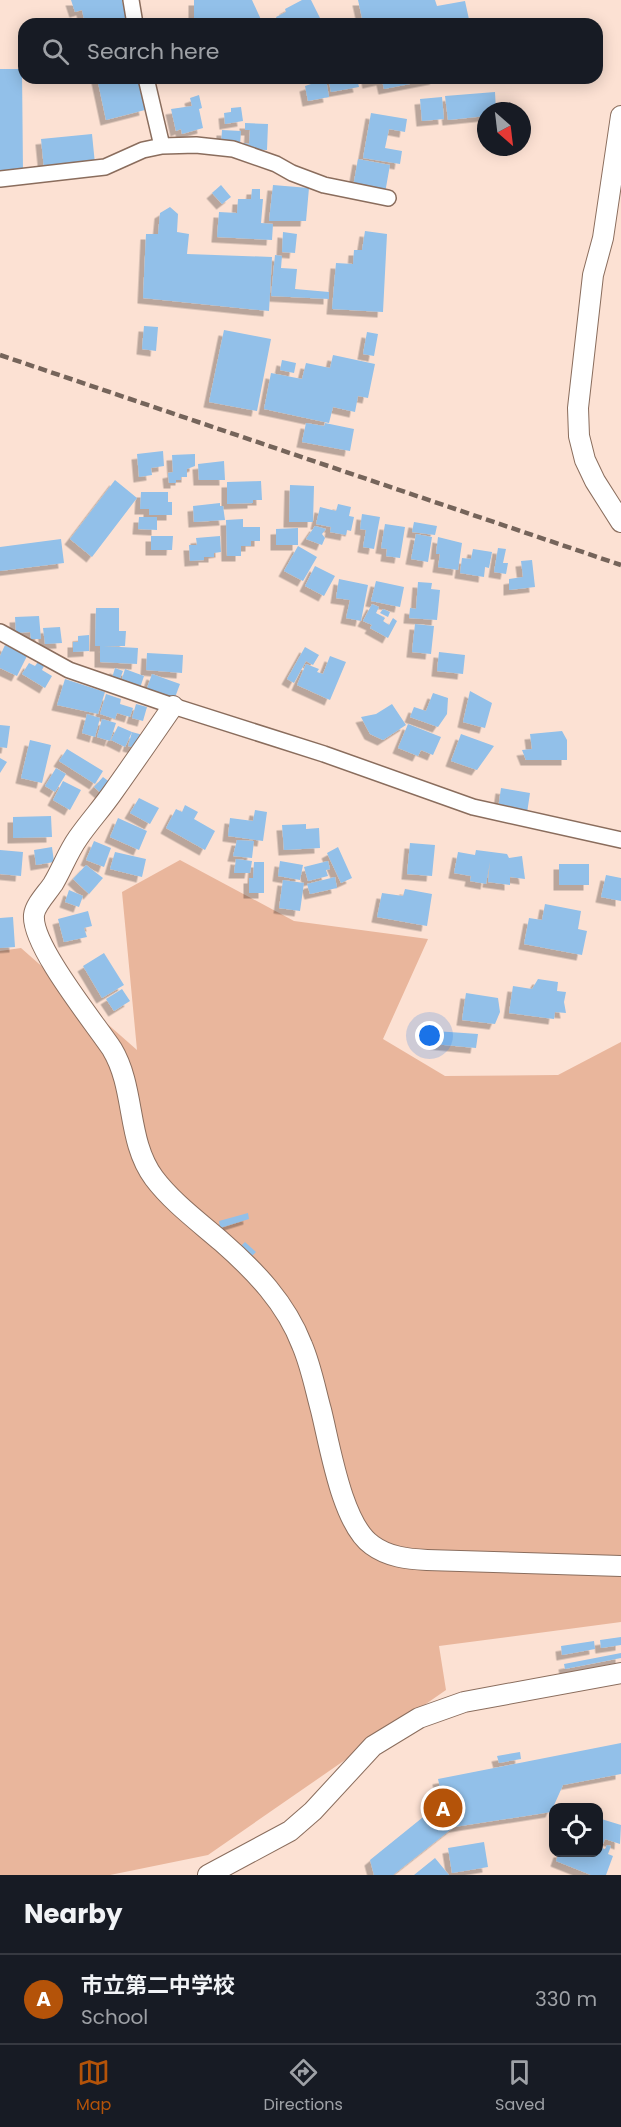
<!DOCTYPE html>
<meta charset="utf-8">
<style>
:root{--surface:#171b24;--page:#242831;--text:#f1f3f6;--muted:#9ea1a6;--line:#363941;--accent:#b45309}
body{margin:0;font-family:Poppins,"Noto Sans JP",sans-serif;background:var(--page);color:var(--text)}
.controls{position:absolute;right:18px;bottom:18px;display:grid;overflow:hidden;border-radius:12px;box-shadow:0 3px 15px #0003}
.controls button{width:54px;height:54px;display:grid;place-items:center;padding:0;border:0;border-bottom:2px solid var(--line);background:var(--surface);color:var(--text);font:30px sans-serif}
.compass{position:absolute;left:477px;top:102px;width:54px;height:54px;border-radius:50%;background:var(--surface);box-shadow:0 3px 15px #0003;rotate:152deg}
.you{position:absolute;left:430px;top:1036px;width:21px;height:21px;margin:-15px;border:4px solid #fff;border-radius:50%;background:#1a73e8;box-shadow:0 0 0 9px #1a73e833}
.badge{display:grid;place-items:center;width:39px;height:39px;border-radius:50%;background:var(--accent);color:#fff;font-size:20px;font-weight:700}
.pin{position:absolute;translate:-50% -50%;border:3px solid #fff;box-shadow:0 2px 6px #0006}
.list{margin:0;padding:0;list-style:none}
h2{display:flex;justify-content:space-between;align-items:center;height:78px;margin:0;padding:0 24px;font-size:26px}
h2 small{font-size:20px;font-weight:400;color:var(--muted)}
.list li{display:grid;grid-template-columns:39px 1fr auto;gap:18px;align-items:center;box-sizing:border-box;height:90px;padding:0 24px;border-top:2px solid var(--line)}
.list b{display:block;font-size:22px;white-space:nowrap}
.list p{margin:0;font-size:20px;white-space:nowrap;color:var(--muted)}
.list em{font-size:20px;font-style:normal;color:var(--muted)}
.icon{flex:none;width:33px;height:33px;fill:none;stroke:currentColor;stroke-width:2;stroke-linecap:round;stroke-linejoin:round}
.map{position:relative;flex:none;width:621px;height:1875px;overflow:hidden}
.search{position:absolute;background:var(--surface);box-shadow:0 3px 15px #0003;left:18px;right:18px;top:18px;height:66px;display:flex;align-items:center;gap:15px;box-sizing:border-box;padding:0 21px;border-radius:18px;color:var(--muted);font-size:22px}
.sheet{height:168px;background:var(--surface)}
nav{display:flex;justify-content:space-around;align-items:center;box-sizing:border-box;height:84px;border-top:2px solid var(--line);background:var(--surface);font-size:16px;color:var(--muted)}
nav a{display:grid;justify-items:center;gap:3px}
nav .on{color:var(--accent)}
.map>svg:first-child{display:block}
.green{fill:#e9b69c}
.building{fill:#92c0e9;filter:url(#shadow)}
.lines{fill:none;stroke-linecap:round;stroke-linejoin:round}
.minor-casing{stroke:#8a6d5d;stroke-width:18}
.tertiary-casing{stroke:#8a6d5d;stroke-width:22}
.minor{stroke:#fff;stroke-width:15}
.tertiary{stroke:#fff;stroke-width:20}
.rail{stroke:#75645a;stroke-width:4.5;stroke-dasharray:9 4.5;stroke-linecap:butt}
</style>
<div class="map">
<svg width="621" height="1875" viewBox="0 0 621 1875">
<defs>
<filter id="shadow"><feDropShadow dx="-5.5" dy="5.5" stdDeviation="0" flood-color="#0004"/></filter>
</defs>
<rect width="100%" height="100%" fill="#fce1d3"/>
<path class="green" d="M180,860L294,921L428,939L383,1039L445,1076L558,1075L621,1042V1622L439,1646L446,1690L208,1855L110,1875H0V951L21,948L137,1050L122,892Z"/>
<path class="building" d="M71,0H122L127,24H85L82,10L75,12Z
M194,0H252L263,24H194Z
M302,0H311L320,18L306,24H279L276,17L286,12L285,9Z
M358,0H435L437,6L465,1L470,24H359L358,19L362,18Z
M0,69H22L23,174H0Z
M97,78H138L145,110L106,120Z
M328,78H357L359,87L331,92Z
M367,78H435L436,79L384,89L382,80L368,83Z
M326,79L329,97L308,101L305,86Z
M495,92L496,111H486V116L448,120L445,96Z
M199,95L202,108L199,109L203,128L182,134L181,129L176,131L171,109L192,106L190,98Z
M442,97L444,119L422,121L420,99Z
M241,107L243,121L225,124L224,113L231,112V108Z
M371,113L407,119L405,132L389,129L385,148L402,151L400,164L363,158Z
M245,123L268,124L267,150L244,149V143L249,144L250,130H245Z
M222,130L241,131L240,146L221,145Z
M92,134L95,164L44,169L41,139Z
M358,159L390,165L385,193L353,187Z
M221,185L231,197L222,204L212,193Z
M273,185L309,188L306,221H269Z
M252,189H260V199H263L261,223L273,224L272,240L217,237L219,212L237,213L238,199H251Z
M170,207L178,214L177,232L189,234L187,254L272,257L269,311L143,298L146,234H158L160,213Z
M365,231L387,234L383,312L332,309L336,263L353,264L354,250H362Z
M283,232L297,234L295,253L282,252Z
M275,255L282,256L281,268L297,269L295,289L329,292V299L271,296Z
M144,326L158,327L156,351L142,349Z
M224,330L271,339L257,411L209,402Z
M367,332L378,334L374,356L363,354Z
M333,355L375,364L368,398L358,396L355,412L333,407L329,423L264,409L271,373L302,379L306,363L330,368Z
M282,360L296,363L294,373L280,370Z
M306,423L324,426L325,423L354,429L350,451L302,442Z
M163,451L164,466L151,468L152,475L139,477L137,454Z
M195,454V466L187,469V477H181V480H176V483H169L168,473L173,472L172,455Z
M224,461L225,480H199L198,464Z
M115,480L137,498L92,557L70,539Z
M261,481L262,500H253V503L227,504V482Z
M290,485L314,486L313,522H289Z
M141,492H168V502H172V515H149V509H140Z
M220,503V506H223L225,520L194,522L193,506Z
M338,504L351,507L349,516L354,517L351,531L347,530L346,535L330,532L331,527L316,524L320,507L336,511Z
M362,514L380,517L374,549L363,547L366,530L360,529Z
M139,517H157V530L138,529Z
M243,519V527H260V541H251V546H241V556H227L226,520Z
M414,522L437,526L435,535L412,532Z
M385,524L405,527L400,558L386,556L387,549L381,548Z
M315,526L326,529L322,534L325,538L322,545L306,539Z
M298,528V545H276V529Z
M416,534L432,537L428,562L411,559Z
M151,536H173L172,550H151Z
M220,536L221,552L214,553V557H204V560L190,561L189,545H197L196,538Z
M438,537L462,543L458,570L438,567L440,554H436Z
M61,539L64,563L0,571V547Z
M298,546L317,557L303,581L284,571Z
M498,548L506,549L503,563H508L506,574L494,572Z
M473,549L492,552L489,568L485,567L484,577L460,573L462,558L471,559Z
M532,560L535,587L509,590V579L523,577L521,561Z
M315,566L335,576L324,596L305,586Z
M339,579L368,585L361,621L346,618L350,600L336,598Z
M376,581L404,587L400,607L371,601Z
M418,582L432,583L431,589L440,590L437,620L409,618L410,608L416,609Z
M372,604L379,607L376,613L385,618L383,621L389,625L393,618L397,621L388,638L370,628L372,625L363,621Z
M96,608H119V631H126L125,646H103L138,648L137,664L100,662V646H95Z
M383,609L390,612L388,617L380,613Z
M39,616L41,639H31L30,632L16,633L15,617Z
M415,624L434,626L431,654L412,652Z
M60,627L62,643L45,644L43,628Z
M89,635V651L73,652V642H78V636Z
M5,645L27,656L17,676L0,668V656Z
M305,647L319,655L313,665L306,661L294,683L287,679Z
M439,652L465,655L463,674L437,671Z
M147,653L183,655L182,673L146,670Z
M330,656L346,662L330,700L297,685L306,664L319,669L317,672L323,674Z
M38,662L44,666L42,670L52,676L45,688L22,674L29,663L35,666Z
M115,668L123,671L119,681L112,678Z
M125,669L144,676L140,688L121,682Z
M152,674L180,684L174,700L146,691Z
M65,679L105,692L98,714L57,705Z
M470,691L492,703L485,728L463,722Z
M433,693L448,698L447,714L438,727L410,717L414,707L426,711Z
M106,694L121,699L120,704L133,708L130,717L117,713L115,719L100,714Z
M136,704L147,707L143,721L132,718Z
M392,704L406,725L383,740L370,734L361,717L376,714Z
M87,714L100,718L95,737L82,733Z
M102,719L116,723L110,741L97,737Z
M408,724L441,737L433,755L421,750L418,756L398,748Z
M0,725L10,726L7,748L0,747Z
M118,726L132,732L125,747L111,740Z
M562,731L567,740V760H526L522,750L532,749L530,734Z
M132,732L143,735L139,749L128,746Z
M461,734L494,746L477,770L451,761Z
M30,740L51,745L42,783L21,778Z
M67,749L103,771L95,784L59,761Z
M0,758L7,762L0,773Z
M56,768L66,774L55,792L45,786Z
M103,777L111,783L102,794L94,787Z
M63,781L81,790L70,810L53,800Z
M501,788L530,793L527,813L498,809Z
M139,798L159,808L150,824L130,813Z
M185,805L198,812L194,819L215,831L205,850L166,828L176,809L182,812Z
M255,810L267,812L263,841L228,836L230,818L253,821Z
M51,816L52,837L13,838V817Z
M118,818L147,831L139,850L110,837Z
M306,824V829L319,828L320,848L284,850L282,825Z
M237,840L254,841L252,858L233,856Z
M94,841L111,848L104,867L86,860Z
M410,843L435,845L432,876L407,874Z
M52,847L54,862L36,865L34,850Z
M338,847L352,878L341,883L327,853Z
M0,850L23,852L21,876L0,874Z
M476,850L507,854L509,858L522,856L525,879L510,877V885L488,882L490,862L486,884L470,881L471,876L454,873L458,852L475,855Z
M115,852L146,859L142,877L110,869Z
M236,859L252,861L250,873H234Z
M280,861L303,865L300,880L278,876Z
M328,861L330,869L326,870L328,876L308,881L304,867Z
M254,862H264V893H249V878H253Z
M559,864H589V885H559Z
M86,865L103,878L89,894L73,879Z
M606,875L621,878V901L601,897Z
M335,877L337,888L310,894L307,884Z
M283,880L304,883L300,911L279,908Z
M405,889L432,894L427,926L377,917L382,893L403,896Z
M69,890L83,896L79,907L65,902Z
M545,904L581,911L578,929L587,931L582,955L524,944L529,918L542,920Z
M88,911L92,926L84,928L87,937L64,942L58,919Z
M13,917L15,947L0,948V918Z
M104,953L124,985L102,998L83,966Z
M538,979L558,982L557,991L566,992L564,1002L566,1013L555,1012L554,1019L509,1013L513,986L532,989Z
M122,989L130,1001L114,1011L106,999Z
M466,993L498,998L500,1012L495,1024L462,1020Z
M435,1031L478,1034L476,1048L434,1044Z
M248,1213L249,1219L220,1228L219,1221Z
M245,1242L256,1252L251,1257L241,1246Z
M621,1637V1645L601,1648L600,1640Z
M594,1641L595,1649L562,1655L561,1646Z
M621,1653V1658L565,1669L564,1664Z
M621,1743V1774L563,1785L551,1812L454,1827L393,1875H374L370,1860L443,1801L438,1779Z
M520,1752L521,1759L499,1763L497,1756Z
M598,1818L621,1825L620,1844L605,1839L603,1844L598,1843Z
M484,1842L488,1867L452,1873L448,1848Z
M607,1845L611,1846L608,1854L613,1856L606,1875H591L556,1861L559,1852H598V1847L605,1849Z
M435,1858L449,1875H414Z"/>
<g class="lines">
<defs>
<path id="minor" d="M131,0L135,24
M146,78L162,146
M0,179L105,167L143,150L162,146L196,145L233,149L276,164L292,173L324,185L388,198
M0,632L69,670L173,706L324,754L473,807L621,840"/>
<path id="tertiary" d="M621,116L603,238L593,275L578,408L579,436L585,460L595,481L621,522
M173,706C153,735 133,764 113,792C102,808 89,822 78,838C68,852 62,869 53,884C47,893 35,905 34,915C31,945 94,1022 112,1049C136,1089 126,1140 154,1178C172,1202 199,1222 222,1242C255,1271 286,1303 302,1345C311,1366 315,1388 321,1410C330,1446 342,1524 372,1545C388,1557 408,1559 427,1560L621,1566
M208,1875L290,1831L313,1811L373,1746L419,1718L464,1702L621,1673"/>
</defs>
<use href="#minor" class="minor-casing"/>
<use href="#tertiary" class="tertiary-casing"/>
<use href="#minor" class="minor"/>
<use href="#tertiary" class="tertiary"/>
<path class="rail" d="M0,355L621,565"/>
</g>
</svg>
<div class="controls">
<button><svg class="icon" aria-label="locate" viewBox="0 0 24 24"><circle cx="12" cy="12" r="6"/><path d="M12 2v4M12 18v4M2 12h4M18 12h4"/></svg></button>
</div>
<svg class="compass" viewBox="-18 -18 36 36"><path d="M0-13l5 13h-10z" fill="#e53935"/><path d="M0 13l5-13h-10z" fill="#9ea1a6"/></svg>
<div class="you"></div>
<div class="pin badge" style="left:443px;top:1808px">A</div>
<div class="search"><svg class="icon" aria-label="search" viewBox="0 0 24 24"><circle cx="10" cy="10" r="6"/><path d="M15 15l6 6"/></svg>Search here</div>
</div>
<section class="sheet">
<h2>Nearby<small></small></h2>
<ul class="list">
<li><span class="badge">A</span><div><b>市立第二中学校</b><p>School</p></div><em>330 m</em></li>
</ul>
</section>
<nav>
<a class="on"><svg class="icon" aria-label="map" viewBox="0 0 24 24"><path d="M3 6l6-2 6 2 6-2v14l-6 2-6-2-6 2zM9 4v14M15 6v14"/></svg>Map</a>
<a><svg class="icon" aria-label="directions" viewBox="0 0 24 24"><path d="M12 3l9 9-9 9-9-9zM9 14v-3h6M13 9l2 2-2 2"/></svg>Directions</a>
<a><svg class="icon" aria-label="saved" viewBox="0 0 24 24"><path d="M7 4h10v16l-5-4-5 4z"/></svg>Saved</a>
</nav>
